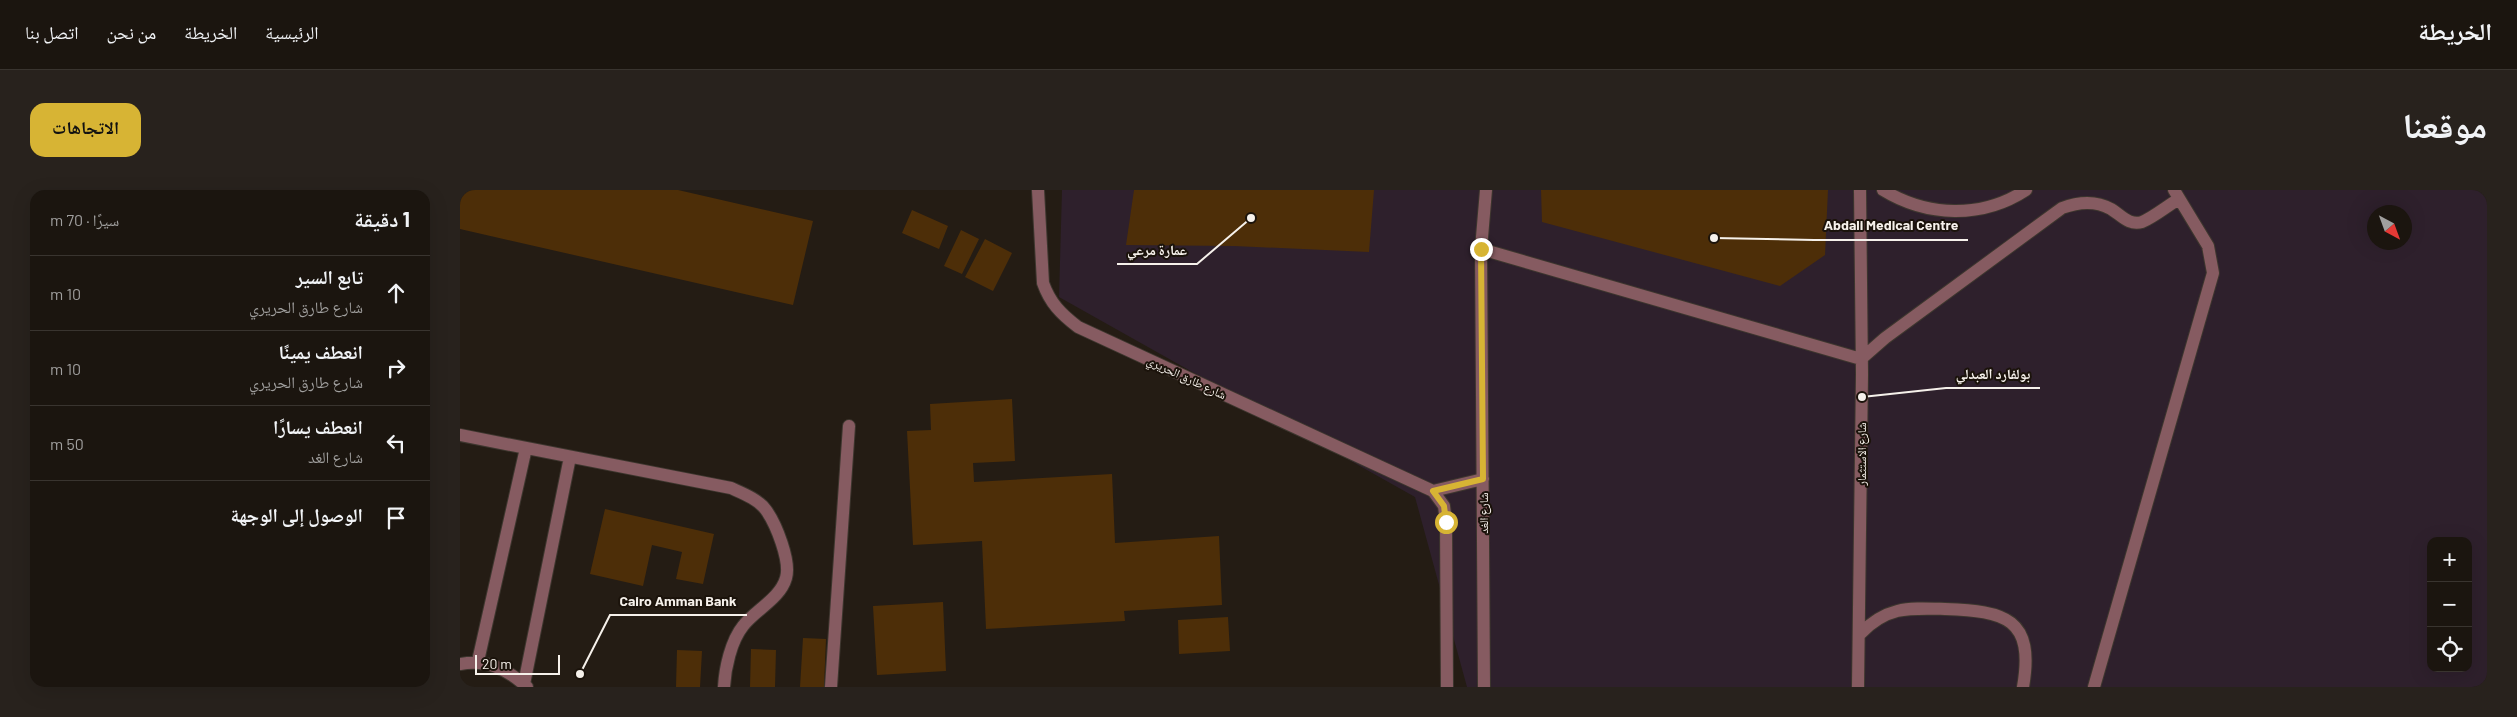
<!DOCTYPE html>
<html lang="ar">
<meta charset="utf-8">
<style>
:root{--surface:#1b150f;--page:#28221d;--text:#f1f3f6;--muted:#a09f9e;--line:#39342f;--accent:#d7b434}
body{margin:0;font-family:Barlow,"Noto Naskh Arabic",sans-serif;background:var(--page);color:var(--text);direction:rtl}
.controls{position:absolute;right:15px;bottom:15px;display:grid;overflow:hidden;border-radius:10px;box-shadow:0 5px 20px #0002}
.controls button{width:45px;height:45px;display:grid;place-items:center;padding:0;border:0;border-bottom:1px solid var(--line);background:var(--surface);color:var(--text);font:25px sans-serif}
.compass{position:absolute;left:1907px;top:15px;width:45px;height:45px;border-radius:50%;background:var(--surface);box-shadow:0 5px 20px #0002;rotate:139deg}
.scale{position:absolute;left:15px;bottom:12px;width:85px;box-sizing:border-box;padding-left:5px;border:2px solid #f6f1eb;border-top:0;font-size:14px;line-height:18px;white-space:nowrap;color:#f6f1eb;-webkit-text-stroke:4px #1b130b;paint-order:stroke}
.stop{position:absolute;width:15px;height:15px;margin:-11px;border:4px solid #d7b434;border-radius:50%;background:#fff}
.stop.end{background:#d7b434;border-color:#fff;box-shadow:0 1px 5px #0008}
.list{margin:0;padding:0;list-style:none}
h2{display:flex;justify-content:space-between;align-items:center;height:65px;margin:0;padding:0 20px;font-size:21px}
h2 small{font-size:16px;font-weight:400;color:var(--muted)}
.list li{display:grid;grid-template-columns:32px 1fr auto;gap:15px;align-items:center;box-sizing:border-box;height:75px;padding:0 20px;border-top:1px solid var(--line)}
.list b{display:block;font-size:19px;white-space:nowrap}
.list p{margin:0;font-size:16px;white-space:nowrap;color:var(--muted)}
.list em{font-size:16px;font-style:normal;color:var(--muted)}
.icon{flex:none;width:28px;height:28px;fill:none;stroke:currentColor;stroke-width:2;stroke-linecap:round;stroke-linejoin:round}
.map{position:relative;flex:none;width:2027px;height:497px;overflow:hidden;direction:ltr;border-radius:15px}
header{display:flex;align-items:center;gap:30px;box-sizing:border-box;height:70px;padding:0 25px;background:var(--surface);border-bottom:1px solid var(--line)}
header strong{font-size:24px}
nav{display:flex;gap:28px;margin-inline-start:auto;font-size:18px}
.intro{display:flex;align-items:center;justify-content:space-between;box-sizing:border-box;height:120px;padding:0 30px}
h1{margin:0;font-size:35px}
.button{padding:12px 22px;border-radius:15px;background:var(--accent);color:#111;font-size:18px;font-weight:700}
main{display:flex;gap:30px;padding:0 30px}
aside{flex:1;background:var(--surface);border-radius:15px;box-shadow:0 5px 20px #0002}
.map>svg:first-child{display:block}
.commercial{fill:#2e202c;fill-rule:evenodd}
.building{fill:#4d2e08}
.lines{fill:none;stroke-linecap:round;stroke-linejoin:round}
.minor-casing{stroke:#3d362e;stroke-width:14}
.minor{stroke:#865b61;stroke-width:12}
.route{stroke:#d7b434;stroke-width:6}
.labels{text-anchor:middle;dominant-baseline:central;stroke-width:4;stroke-linejoin:round;paint-order:stroke}
.street-label{font-size:12px;fill:#f6f1eb;stroke:#1b130b}
.leader{fill:none;stroke:#f6f1eb;stroke-width:2}
.callout-dot{fill:#f6f1eb;stroke:#1b130b;stroke-width:2}
.callout-label{font-size:14px;text-anchor:middle;font-weight:bold;fill:#f6f1eb;stroke:#1b130b;stroke-width:4;stroke-linejoin:round;paint-order:stroke}
</style>
<header>
<strong>الخريطة</strong>
<nav><a>الرئيسية</a><a>الخريطة</a><a>من نحن</a><a>اتصل بنا</a></nav>
</header>
<div class="intro"><h1>موقعنا</h1><a class="button">الاتجاهات</a></div>
<main>
<div class="map">
<svg width="2027" height="497" viewBox="0 0 2027 497">
<rect width="100%" height="100%" fill="#241c14"/>
<path class="commercial" d="M602,0H2027V497H1007L955,307L599,107ZM1914,22H1944V52H1914ZM1971,351H2008V478H1971Z"/>
<path class="building" d="M0,0H218L353,31L333,115L0,39Z
M674,0H914L909,62L774,56L666,55Z
M1081,0H1368L1365,65L1320,96L1082,32Z
M452,20L488,36L479,59L442,43Z
M501,40L519,49L502,84L484,76Z
M525,49L552,63L533,101L505,87Z
M552,209L555,271L513,273L514,292L652,284L655,353L759,346L762,415L664,421L665,431L526,439L522,351L453,355L447,241L471,240L470,214Z
M145,319L254,344L243,394L216,389L222,362L192,355L183,396L130,384Z
M483,412L486,481L417,485L413,416Z
M768,427L770,461L719,464L718,430Z
M343,448L366,449L364,497H340Z
M291,459L316,460L315,497H290Z
M217,460L242,461L240,497H216Z"/>
<g class="lines">
<defs>
<path id="minor" d="M578,0L583,93C590,113 601,124 618,137L973,301L984,316L986,332L987,497
M1423,0C1467,27 1522,29 1566,0
M1021,59L1401,169L1425,148L1602,18C1618,12 1635,10 1651,19C1661,25 1669,36 1682,32C1694,27 1707,16 1719,9
M0,245L271,298C282,303 298,309 306,320C316,334 331,371 326,388C320,409 295,420 283,436C271,451 265,478 264,497
M973,301L1023,289
M1400,444C1427,416 1449,418 1485,419C1545,421 1575,428 1563,497
M18,471L66,258
M0,474C27,469 47,479 67,497
M64,494L110,267
M371,497L389,236
M1024,497L1021,59L1026,0
M1398,497L1402,184L1400,0
M1634,497L1753,83L1748,56L1714,0"/>
</defs>
<use href="#minor" class="minor-casing"/>
<use href="#minor" class="minor"/>
</g>
<g class="lines">
<path class="route" d="M986,332L984,316L973,301L1023,289L1021,59"/>
</g>
<g class="labels">
<g class="street-label">
<text transform="translate(727 187) rotate(25)">شارع طارق الحريري</text>
<text transform="translate(1401 264) rotate(-90)">شارع الاستثمار</text>
<text transform="translate(1023 323) rotate(-90)">شارع الغد</text>
</g>
</g>
<path class="leader" d="M1254 48L1354 50H1508M791 28L737 74H657M1402 207L1486 198H1580M120 484L150 425H287"/>
<g class="callout-dot">
<circle cx="1254" cy="48" r="5"/>
<circle cx="791" cy="28" r="5"/>
<circle cx="1402" cy="207" r="5"/>
<circle cx="120" cy="484" r="5"/>
</g>
<g class="callout-label">
<text x="1431" y="40">Abdali Medical Centre</text>
<text x="697" y="65">عمارة مرعي</text>
<text x="1533" y="189">بولفارد العبدلي</text>
<text x="218" y="416">Cairo Amman Bank</text>
</g>
</svg>
<div class="controls">
<button>+</button>
<button>−</button>
<button><svg class="icon" aria-label="locate" viewBox="0 0 24 24"><circle cx="12" cy="12" r="6"/><path d="M12 2v4M12 18v4M2 12h4M18 12h4"/></svg></button>
</div>
<svg class="compass" viewBox="-18 -18 36 36"><path d="M0-13l5 13h-10z" fill="#e53935"/><path d="M0 13l5-13h-10z" fill="#a09f9e"/></svg>
<div class="scale">20 m</div>
<div class="stop" style="left:986px;top:332px"></div>
<div class="stop end" style="left:1021px;top:59px"></div>
</div>
<aside>
<h2>1 دقيقة<small>سيرًا · 70 m</small></h2>
<ul class="list">
<li><svg class="icon" aria-label="ahead" viewBox="0 0 24 24"><path d="M12 20V5M6 11l6-6 6 6"/></svg><div><b>تابع السير</b><p>شارع طارق الحريري</p></div><em>10 m</em></li>
<li><svg class="icon" aria-label="right" viewBox="0 0 24 24"><path d="M7 20v-9h11M14 6l5 5-5 5"/></svg><div><b>انعطف يمينًا</b><p>شارع طارق الحريري</p></div><em>10 m</em></li>
<li><svg class="icon" aria-label="left" viewBox="0 0 24 24"><path d="M17 20v-9H6M10 6l-5 5 5 5"/></svg><div><b>انعطف يسارًا</b><p>شارع الغد</p></div><em>50 m</em></li>
<li><svg class="icon" aria-label="arrive" viewBox="0 0 24 24"><path d="M6 21V4h12l-3 4 3 4H6"/></svg><div><b>الوصول إلى الوجهة</b></div></li>
</ul>
</aside>
</main>
